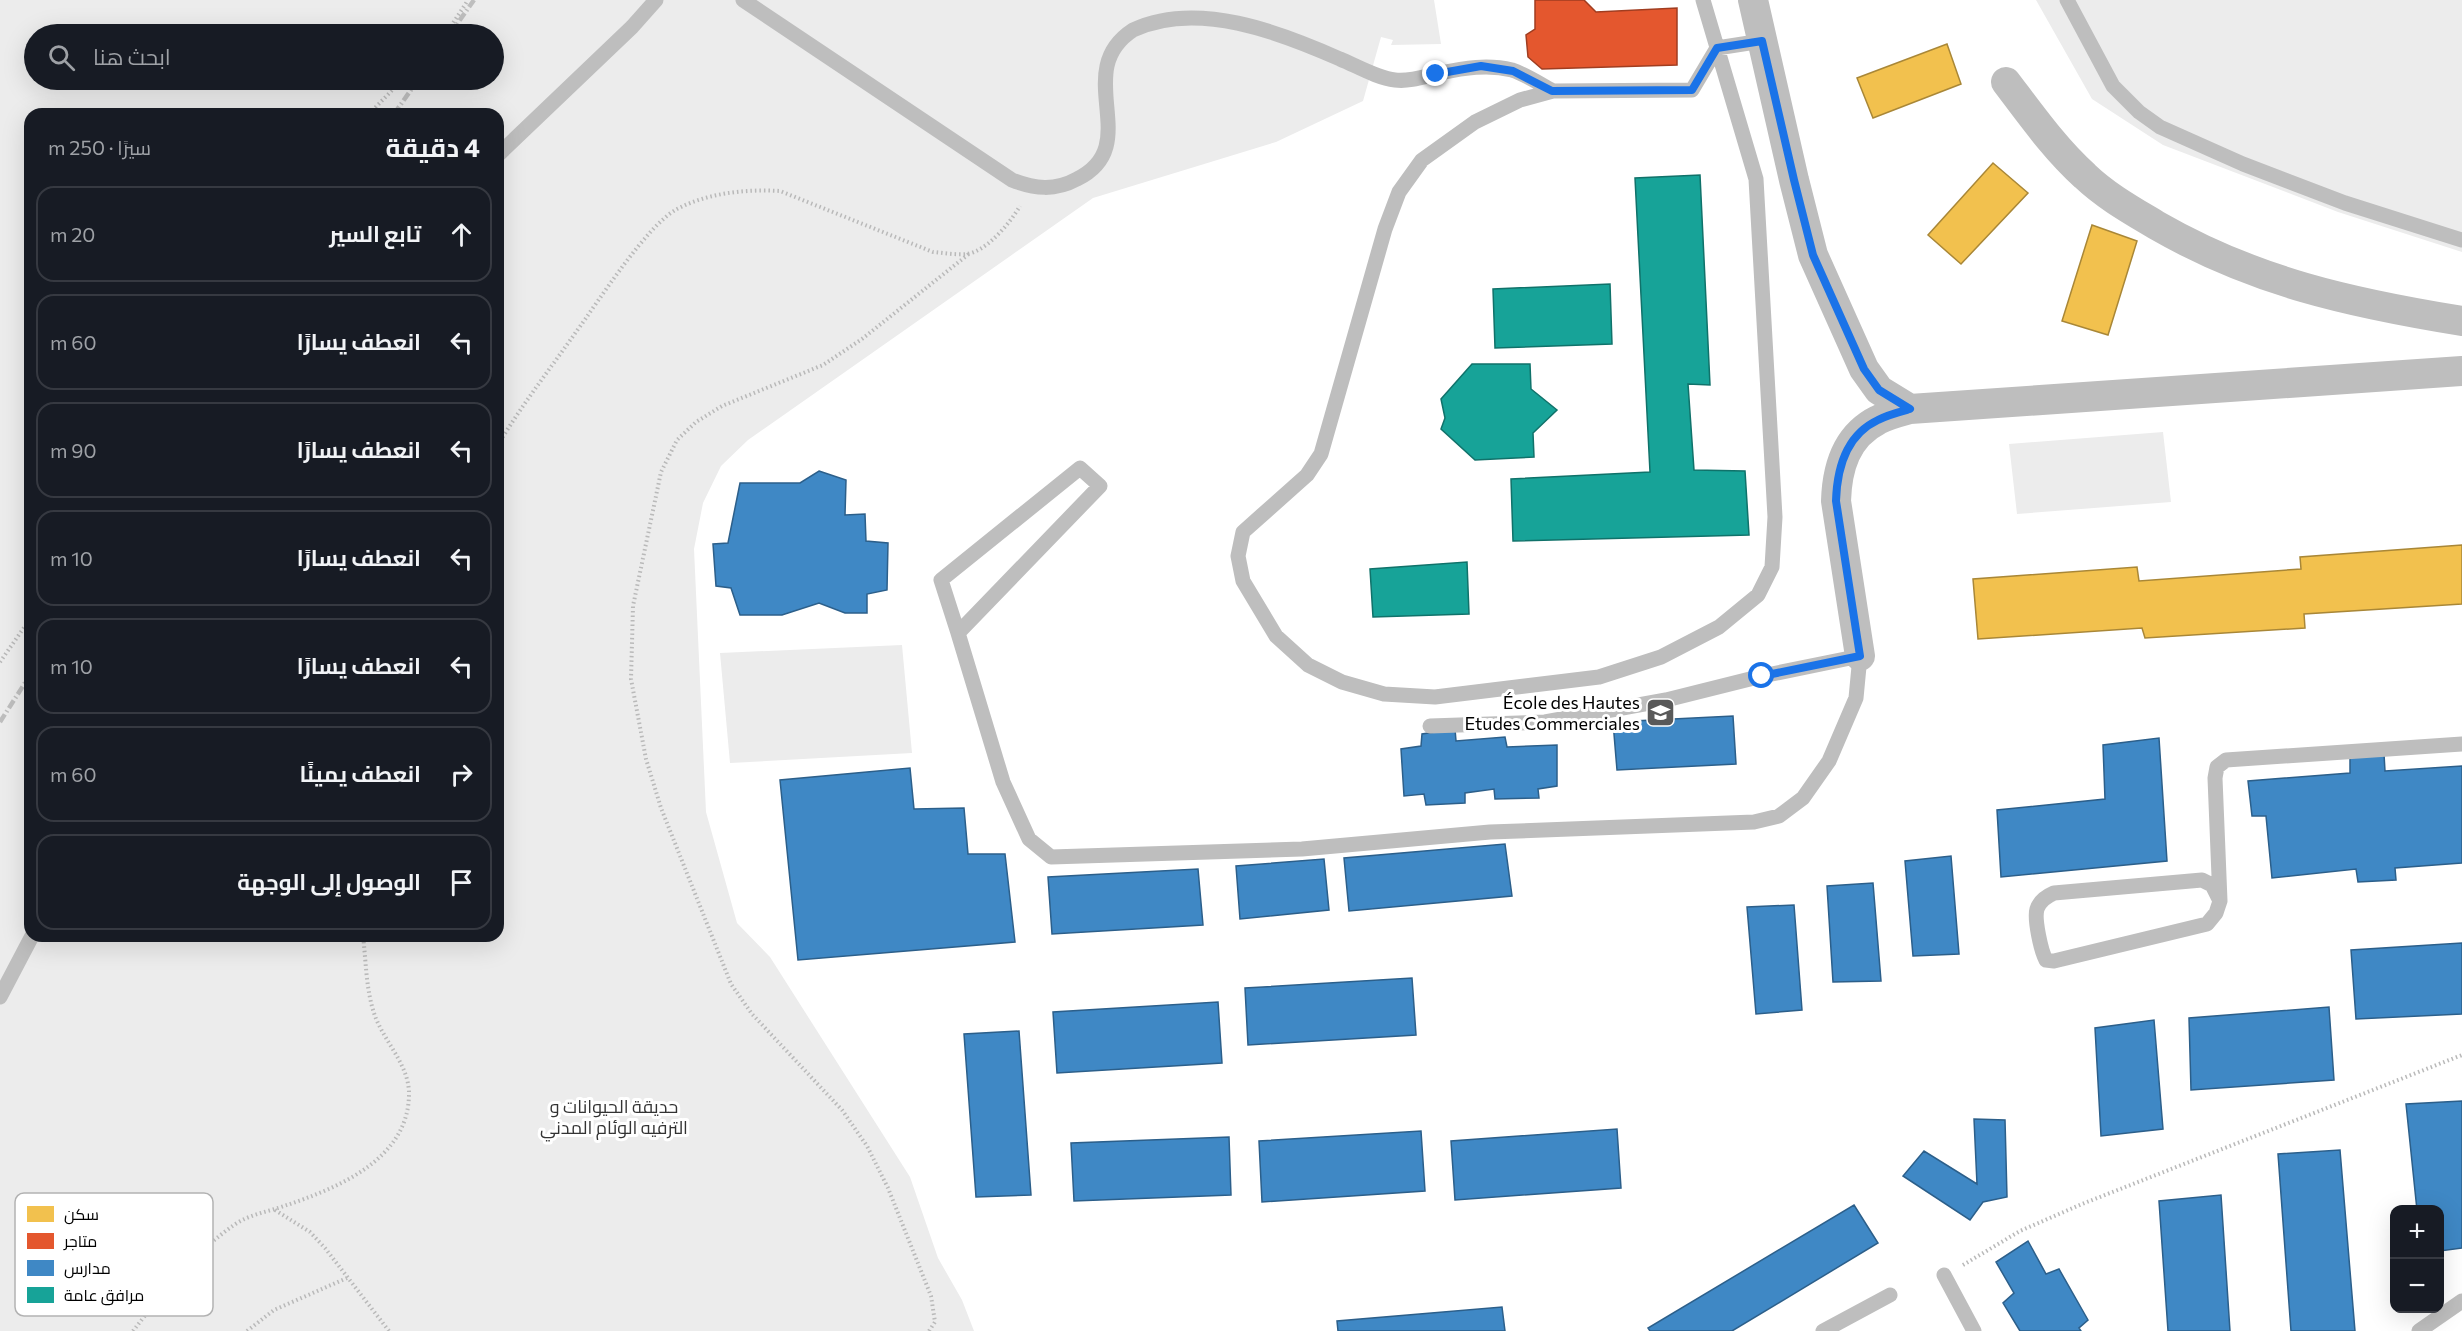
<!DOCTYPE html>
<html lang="ar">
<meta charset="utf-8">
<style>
:root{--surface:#171b24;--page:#242831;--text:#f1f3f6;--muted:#9ea1a6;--line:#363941}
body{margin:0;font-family:Commissioner,Cairo,sans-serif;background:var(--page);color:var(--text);direction:rtl}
.controls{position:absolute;right:18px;bottom:18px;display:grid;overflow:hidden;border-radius:12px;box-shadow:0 6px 24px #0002}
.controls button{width:54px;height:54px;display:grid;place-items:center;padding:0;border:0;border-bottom:2px solid var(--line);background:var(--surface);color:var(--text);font:30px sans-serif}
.stop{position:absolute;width:18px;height:18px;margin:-14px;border:4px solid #1a73e8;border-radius:50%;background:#fff}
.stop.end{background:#1a73e8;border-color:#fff;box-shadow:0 2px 6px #0008}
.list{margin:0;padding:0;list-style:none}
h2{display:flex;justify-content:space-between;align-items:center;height:78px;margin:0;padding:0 24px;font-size:26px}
h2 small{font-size:20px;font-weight:400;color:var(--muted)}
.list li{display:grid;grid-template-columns:39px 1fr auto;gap:18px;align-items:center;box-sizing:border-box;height:96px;margin:0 12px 12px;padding:0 12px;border:2px solid var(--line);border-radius:18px}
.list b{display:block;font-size:22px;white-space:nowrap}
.list em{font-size:20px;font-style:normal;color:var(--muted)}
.icon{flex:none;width:33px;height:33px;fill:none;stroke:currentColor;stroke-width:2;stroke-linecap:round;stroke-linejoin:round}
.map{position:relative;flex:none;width:2462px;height:1331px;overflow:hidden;direction:ltr}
.search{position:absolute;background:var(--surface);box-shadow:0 6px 24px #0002;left:24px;top:24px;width:480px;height:66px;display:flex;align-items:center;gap:15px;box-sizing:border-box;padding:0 21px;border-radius:33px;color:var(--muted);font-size:22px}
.panel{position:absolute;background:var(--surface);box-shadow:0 6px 24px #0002;left:24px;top:108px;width:480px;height:834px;border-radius:18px;direction:rtl}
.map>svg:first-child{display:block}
.green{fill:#ececec;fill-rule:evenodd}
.homes{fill:#f2c14e;stroke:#a98737;stroke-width:1.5}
.shops{fill:#e4572e;stroke:#a03d20;stroke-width:1.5}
.schools{fill:#3f88c5;stroke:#2c5f8a;stroke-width:1.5}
.public{fill:#17a398;stroke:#10726a;stroke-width:1.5}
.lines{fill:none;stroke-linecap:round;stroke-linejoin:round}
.path{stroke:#b9b9b9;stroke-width:4;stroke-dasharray:1.5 3;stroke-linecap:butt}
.lane{stroke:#bebebe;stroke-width:15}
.street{stroke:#bebebe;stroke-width:30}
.rail{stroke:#bebebe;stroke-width:4.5;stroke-dasharray:9 3 1.5 3;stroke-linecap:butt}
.route{stroke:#1a73e8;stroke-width:8}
.labels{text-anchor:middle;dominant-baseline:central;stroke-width:6;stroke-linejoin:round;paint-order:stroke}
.poi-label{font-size:18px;fill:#000;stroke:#fff;text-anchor:end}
.park-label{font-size:18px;fill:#333;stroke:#fff}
.key{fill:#fff;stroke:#b2b2b2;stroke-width:1.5}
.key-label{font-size:16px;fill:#000}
</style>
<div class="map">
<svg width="2462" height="1331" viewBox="0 0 2462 1331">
<rect width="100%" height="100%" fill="#fff"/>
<path class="green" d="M0,0H1434L1441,44L1391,45L1393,40L1381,37L1363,101L1276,142L1093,198L748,440L721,466L703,503L694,549L706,812L737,923L770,957L910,1177L938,1258L962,1300L974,1331H0ZM34,34H494V80H34ZM30,114H498V936H30Z
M2036,0H2462V252L2338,212L2163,145L2092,99Z
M2163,432L2171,502L2017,514L2009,444Z
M902,645L912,753L730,763L720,653Z"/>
<path class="homes" d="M1947,44L1961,84L1873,118L1857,78Z
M1993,163L2028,193L1961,264L1928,235Z
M2092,225L2137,241L2108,335L2062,321Z
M2462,545V604L2304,614L2305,628L2145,638L2142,628L1978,639L1973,579L2137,567L2139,581L2301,569L2300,557Z"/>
<path class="shops" d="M1535,0H1584L1596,12L1677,8V65L1542,69L1528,57L1526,35L1535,29Z"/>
<path class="schools" d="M819,471L846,480L845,515L865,514L866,541L888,543L887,590L867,594V613H845L819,603L782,615H740L731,588L716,586L713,544L728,543L740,483H800Z
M1733,716L1736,764L1617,770L1613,722Z
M1455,729L1456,741L1505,737L1507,747L1557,745V786L1538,789L1539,798L1495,799L1494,789L1465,793V803L1426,805L1424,794L1404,796L1401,749L1421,746L1422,734Z
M2159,738L2167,861L2001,877L1997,810L2105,799L2103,745Z
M2384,754L2385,771L2462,766V863L2395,868L2396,880L2358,882L2356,869L2272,878L2266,816H2252L2248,781L2350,773V756Z
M910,768L914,809L964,808L968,854H1005L1015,942L798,960L780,780Z
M1505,844L1512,896L1349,911L1344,858Z
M1951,856L1959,954L1913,956L1905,861Z
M1324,859L1329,910L1240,919L1236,866Z
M1198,869L1203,925L1052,934L1048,877Z
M1873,883L1881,981L1833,982L1827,886Z
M1794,905L1802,1010L1756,1014L1747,907Z
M2462,943V1014L2356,1019L2351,950Z
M1412,978L1416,1035L1248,1045L1245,988Z
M1218,1002L1222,1063L1057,1073L1053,1012Z
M2329,1007L2334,1080L2191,1090L2189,1018Z
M2154,1020L2163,1129L2101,1136L2095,1028Z
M1019,1031L1031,1195L976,1197L964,1034Z
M2462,1101V1248L2440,1251V1210H2417L2406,1104Z
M1974,1119L2005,1120L2007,1197L1983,1202L1970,1220L1903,1176L1924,1151L1977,1184Z
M1617,1129L1621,1188L1455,1200L1451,1141Z
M1421,1131L1425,1191L1262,1202L1259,1141Z
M1229,1137L1231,1195L1074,1201L1071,1143Z
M2340,1150L2355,1331H2291L2278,1154Z
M2221,1195L2230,1331H2168L2159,1201Z
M1854,1205L1878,1243L1732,1331H1650L1648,1328Z
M2028,1241L2046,1274L2059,1269L2088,1320L2079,1328L2081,1331H2020L2003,1303L2014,1293L1996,1262Z
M1502,1307L1505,1331H1338L1337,1321Z"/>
<path class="public" d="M1700,175L1710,385L1688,384L1694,470L1745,471L1749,535L1513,541L1511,479L1650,472L1635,178Z
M1610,284L1612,344L1495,348L1493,289Z
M1472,364H1530L1531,389L1557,410L1533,433L1534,457L1475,460L1441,429L1445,418L1441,399Z
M1467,562L1469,614L1373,617L1370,569Z"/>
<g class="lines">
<path class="path" d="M446,34L468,0
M369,114L402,80
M498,445C521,406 550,369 576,332C598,302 647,225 677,209C708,193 745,189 780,191L933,252C944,253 955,255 967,254C987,251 1010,223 1020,206
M0,662L30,619
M275,1210L310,1232L325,1248L389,1331
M1963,1265L2020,1231L2082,1204L2462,1055
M133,1331C161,1295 196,1251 234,1225C250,1214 267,1212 284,1206C338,1188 410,1159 409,1092C408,1063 382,1039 374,1013C366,989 366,961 363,936
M247,1331L274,1310L347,1278
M929,1331L935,1322L931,1296L888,1188L867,1146L842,1110L752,1014L731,984L661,808L646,759L631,679L633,606L661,472L677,440L696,422L722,406L823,365L862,339L970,253"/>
<path class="lane" d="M743,0L1012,180C1035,189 1055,191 1077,179C1146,145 1069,72 1133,30C1197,0 1279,32 1340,59C1357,66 1377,78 1395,80C1410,82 1426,76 1440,73C1464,68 1488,64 1512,70C1525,74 1540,84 1553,91
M1703,0L1756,179L1775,517L1772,567L1758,595L1719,627L1661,657L1599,677L1435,697L1384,694L1342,682L1308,665L1276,636L1243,581L1238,556L1243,532L1307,475L1321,454L1385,229L1399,192L1422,160L1475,122L1520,100L1553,91L1692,90L1717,48L1762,41
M2067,0L2113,86L2139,112L2160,127L2243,164L2345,203L2462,240
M498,155L632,27L656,0
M958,633L941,580L1080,468L1100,486L958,633L1003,782L1029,839L1051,857L1302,849L1490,832L1754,822L1779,816L1803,798L1829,761L1856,698L1860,656L1762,676L1666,700L1545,722L1430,726
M2220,901L2212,885L2202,880L2054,893C2047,896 2040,900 2037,909C2034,919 2041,951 2046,960L2054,961L2207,924L2216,913L2220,901L2215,778L2217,767L2226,760L2462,744
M0,997L32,936
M1944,1275L1974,1331
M1823,1331L1890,1295
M2419,1331L2462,1301"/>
<path class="street" d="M1753,0L1794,180L1813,255L1864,369L1879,390L1910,409L2462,371
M2006,82C2031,115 2055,149 2085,176C2106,196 2131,210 2156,225C2255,282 2351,303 2462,321
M1860,656L1836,501C1837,468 1846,436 1878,420C1887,415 1899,412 1910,409"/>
<path class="rail" d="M450,34L474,0
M394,114L418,80
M0,722L30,675"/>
</g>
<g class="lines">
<path class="route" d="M1436,74L1481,66L1513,71L1552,91L1692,90L1717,48L1762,41L1794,180L1813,255L1864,369L1879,390L1910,409C1899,412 1887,415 1878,420C1846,435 1837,468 1836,501L1860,656L1762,676"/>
</g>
<defs>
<symbol id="university-square" viewBox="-11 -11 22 22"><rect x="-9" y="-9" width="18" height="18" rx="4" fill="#595959" stroke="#fff"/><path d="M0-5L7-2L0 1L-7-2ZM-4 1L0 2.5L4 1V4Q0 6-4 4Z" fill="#fff"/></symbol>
</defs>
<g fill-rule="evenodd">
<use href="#university-square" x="1644" y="696" width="33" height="33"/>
</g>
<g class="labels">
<g class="poi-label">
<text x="1640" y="702">École des Hautes<tspan x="1640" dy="21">Etudes Commerciales</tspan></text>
</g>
<g class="park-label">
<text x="614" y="1106">حديقة الحيوانات و<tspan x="614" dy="21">الترفيه الوئام المدني</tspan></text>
</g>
</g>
<rect x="15" y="1193" width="198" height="123" rx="9" class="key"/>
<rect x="27" y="1206" width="27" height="16" fill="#f2c14e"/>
<rect x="27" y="1233" width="27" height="16" fill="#e4572e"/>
<rect x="27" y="1260" width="27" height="16" fill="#3f88c5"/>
<rect x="27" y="1287" width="27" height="16" fill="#17a398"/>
<g class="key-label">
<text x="64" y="1220">سكن</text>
<text x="64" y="1247">متاجر</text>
<text x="64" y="1274">مدارس</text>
<text x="64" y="1301">مرافق عامة</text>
</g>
</svg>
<div class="controls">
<button>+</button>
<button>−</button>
</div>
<div class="stop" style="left:1762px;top:676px"></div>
<div class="stop end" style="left:1436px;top:74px"></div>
<div class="search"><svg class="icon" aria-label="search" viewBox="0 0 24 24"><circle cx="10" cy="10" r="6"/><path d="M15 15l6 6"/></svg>ابحث هنا</div>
<section class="panel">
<h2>4 دقيقة<small>سيرًا · 250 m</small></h2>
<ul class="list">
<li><svg class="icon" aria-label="ahead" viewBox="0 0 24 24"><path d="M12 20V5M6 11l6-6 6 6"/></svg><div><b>تابع السير</b></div><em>20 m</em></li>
<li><svg class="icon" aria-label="left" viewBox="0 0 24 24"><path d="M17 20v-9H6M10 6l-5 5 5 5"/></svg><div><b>انعطف يسارًا</b></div><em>60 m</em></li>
<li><svg class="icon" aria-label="left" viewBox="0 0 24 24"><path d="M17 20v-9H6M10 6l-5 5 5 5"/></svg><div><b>انعطف يسارًا</b></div><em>90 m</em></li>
<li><svg class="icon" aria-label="left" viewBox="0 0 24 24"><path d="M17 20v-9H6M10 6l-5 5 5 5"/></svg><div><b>انعطف يسارًا</b></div><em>10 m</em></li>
<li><svg class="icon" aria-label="left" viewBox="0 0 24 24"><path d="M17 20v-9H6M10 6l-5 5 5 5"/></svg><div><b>انعطف يسارًا</b></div><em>10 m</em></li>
<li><svg class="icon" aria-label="right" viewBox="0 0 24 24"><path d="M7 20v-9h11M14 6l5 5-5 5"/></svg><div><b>انعطف يمينًا</b></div><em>60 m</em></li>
<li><svg class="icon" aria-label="arrive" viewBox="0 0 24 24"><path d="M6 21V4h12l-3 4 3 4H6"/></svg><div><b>الوصول إلى الوجهة</b></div></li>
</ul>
</section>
</div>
